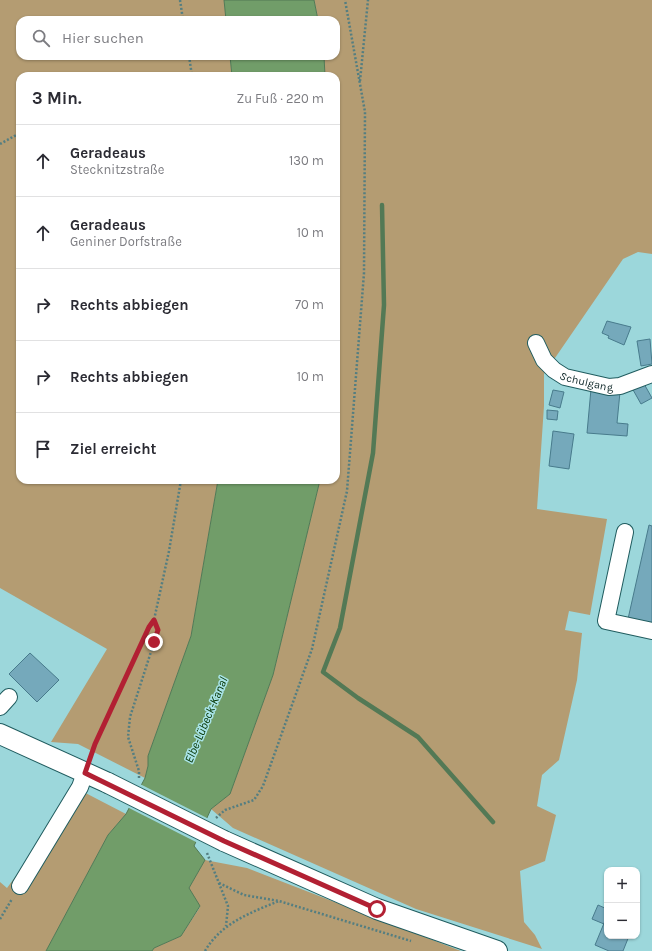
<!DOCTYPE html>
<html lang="de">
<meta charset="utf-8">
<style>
:root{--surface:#fff;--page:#f7f7f7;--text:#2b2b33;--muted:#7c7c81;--line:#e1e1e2}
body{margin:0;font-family:Karla,sans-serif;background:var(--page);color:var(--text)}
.controls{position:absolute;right:12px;bottom:12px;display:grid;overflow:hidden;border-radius:8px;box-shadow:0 1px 3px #0004}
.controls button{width:36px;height:36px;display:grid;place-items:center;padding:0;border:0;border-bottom:1px solid var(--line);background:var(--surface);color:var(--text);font:20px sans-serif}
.stop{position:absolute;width:12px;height:12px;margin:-9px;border:3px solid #b22033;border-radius:50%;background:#fff}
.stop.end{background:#b22033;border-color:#fff;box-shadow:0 1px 4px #0008}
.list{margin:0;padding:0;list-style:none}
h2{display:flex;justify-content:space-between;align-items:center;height:52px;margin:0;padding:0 16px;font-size:17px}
h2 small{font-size:13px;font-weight:400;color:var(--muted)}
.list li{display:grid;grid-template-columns:26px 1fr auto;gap:12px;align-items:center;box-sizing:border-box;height:72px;padding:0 16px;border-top:1px solid var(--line)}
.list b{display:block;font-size:15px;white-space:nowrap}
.list p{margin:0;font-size:13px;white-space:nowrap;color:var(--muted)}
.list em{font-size:13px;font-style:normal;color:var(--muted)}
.icon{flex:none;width:22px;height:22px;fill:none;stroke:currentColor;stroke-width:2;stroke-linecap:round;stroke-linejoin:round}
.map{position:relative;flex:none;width:652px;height:951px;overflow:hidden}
.search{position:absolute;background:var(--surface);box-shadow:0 1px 3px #0004;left:16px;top:16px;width:324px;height:44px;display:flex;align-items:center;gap:10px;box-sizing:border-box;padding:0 14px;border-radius:12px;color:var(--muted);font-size:15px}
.panel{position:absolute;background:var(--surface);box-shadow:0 1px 3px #0004;left:16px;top:72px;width:324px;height:412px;border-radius:12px}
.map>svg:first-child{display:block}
.green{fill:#b49c72}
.water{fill:#719d69;stroke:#537955}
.pier{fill:#9cd7db}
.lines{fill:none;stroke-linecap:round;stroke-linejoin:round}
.stream{stroke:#537955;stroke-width:4.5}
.building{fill:#75a9bb;stroke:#487b8c}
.minor-casing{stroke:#205c5f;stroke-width:18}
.major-casing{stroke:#205c5f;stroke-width:22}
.path{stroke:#547e81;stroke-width:2.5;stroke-dasharray:2 2;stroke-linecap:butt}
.minor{stroke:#fff;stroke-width:16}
.major{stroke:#fff;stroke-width:20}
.major-bridge-casing{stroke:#205c5f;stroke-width:22;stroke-linecap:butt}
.major-bridge{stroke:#fff;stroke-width:20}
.route{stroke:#b22033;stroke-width:5}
.labels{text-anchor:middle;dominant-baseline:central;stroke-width:3;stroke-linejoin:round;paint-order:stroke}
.street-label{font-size:11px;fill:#0d2627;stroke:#a9e4e8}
.water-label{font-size:12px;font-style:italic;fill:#053400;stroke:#a9e4e8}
</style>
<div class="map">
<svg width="652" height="951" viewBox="0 0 652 951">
<rect width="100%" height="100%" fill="#9cd7db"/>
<path class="green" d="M0,0H224L226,20H20V56H230L232,76H20V480H218L191,636L148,756V766L145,778L78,744L51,742L107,649L0,588Z
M314,0H652V254L638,252L623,259L544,374V406L537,509L607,519L590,615L569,611L565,630L582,633L577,680L559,760L542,775L537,806L556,815L545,861L520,871L524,922L535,935L542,949L416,909L233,828L211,809L230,794L273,675L320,480H336V76H325L324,56H336V20H318Z
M72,786L126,814L108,835L46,951H0V882L7,888L21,869Z
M205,860L247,868L461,951H152L154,948L181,936L200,907L189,888Z"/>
<path class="water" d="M224,0H314L318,20H226Z
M230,56H324L325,76H232Z
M218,480H320L273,675L230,794L211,809L194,846L205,860L189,888L200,906L181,936L154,948L152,951H46L108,835L126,814L145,778L148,766V756L191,636Z"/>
<path class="pier" d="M140,784L209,819L198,843L127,807Z"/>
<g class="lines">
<path class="stream" d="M382,205L384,305L373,453L340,628L323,672L358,698L418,737L493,822"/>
</g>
<path class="building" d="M607,321L631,327L624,345L608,338L609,336L602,333Z
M650,339L652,364L641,366L637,341Z
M643,382L652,398L641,404L632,388Z
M591,389L620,392L617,423L628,424L627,436L587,433Z
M553,390L564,392L560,408L549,405Z
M547,410L558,411L557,420L547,419Z
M553,431L574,434L569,469L549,466Z
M649,525L652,526V626L628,619Z
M30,653L59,680L37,702L9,674Z
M598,905L607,909V916L604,924L592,919Z
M607,916V936H629L623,951H609L595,945Z"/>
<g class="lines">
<defs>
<g id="minor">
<path id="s1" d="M536,343L544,360L554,370L565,377L609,387L620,386L652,374"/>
<path d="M625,532L606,621L652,631"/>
<path d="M0,707L9,697"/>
<path d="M20,886L80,787L85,773"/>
</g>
<path id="major" d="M0,734L108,783
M224,841L377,909L497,951"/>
</defs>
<use href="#minor" class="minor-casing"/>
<use href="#major" class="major-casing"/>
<path class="path" d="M180,0L183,20
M189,56L192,76
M124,76H125
M360,81L368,0
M0,144L20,133
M90,757L95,744L149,627L154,620L169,551L181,480
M139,778V771L128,737L130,717L158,630L154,620
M216,818L225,810L254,800L263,786L312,649L347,491L364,273L365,112L345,0
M207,853L228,906L226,926
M219,883L244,895L279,901L411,941
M0,919L12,899
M205,951C221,923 252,912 279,901"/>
<use href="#minor" class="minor"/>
<use href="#major" class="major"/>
<defs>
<path id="major-bridge" d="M108,783L224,841"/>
</defs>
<use href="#major-bridge" class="major-bridge-casing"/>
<use href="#major-bridge" class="major-bridge"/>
</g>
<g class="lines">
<path class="route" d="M154,642L158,630L154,620L149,627L95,744L85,773L224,841L377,909"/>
</g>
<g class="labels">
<g class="street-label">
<text stroke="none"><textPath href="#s1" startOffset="68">Schulgang</textPath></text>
</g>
<g class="water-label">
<text transform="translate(206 720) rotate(-67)">Elbe-Lübeck-Kanal</text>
</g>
</g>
</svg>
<div class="controls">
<button>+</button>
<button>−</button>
</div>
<div class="stop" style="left:377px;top:909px"></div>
<div class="stop end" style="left:154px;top:642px"></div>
<div class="search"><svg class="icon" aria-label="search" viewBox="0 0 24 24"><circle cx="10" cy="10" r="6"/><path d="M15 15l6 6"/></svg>Hier suchen</div>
<section class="panel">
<h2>3 Min.<small>Zu Fuß · 220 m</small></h2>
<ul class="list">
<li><svg class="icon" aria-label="ahead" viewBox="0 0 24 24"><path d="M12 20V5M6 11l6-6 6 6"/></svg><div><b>Geradeaus</b><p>Stecknitzstraße</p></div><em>130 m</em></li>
<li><svg class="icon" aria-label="ahead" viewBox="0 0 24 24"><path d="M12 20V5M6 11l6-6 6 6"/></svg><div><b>Geradeaus</b><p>Geniner Dorfstraße</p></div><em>10 m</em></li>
<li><svg class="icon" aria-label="right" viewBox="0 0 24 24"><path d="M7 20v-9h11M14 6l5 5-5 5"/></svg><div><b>Rechts abbiegen</b></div><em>70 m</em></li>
<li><svg class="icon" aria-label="right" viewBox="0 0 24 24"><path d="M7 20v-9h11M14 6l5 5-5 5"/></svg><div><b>Rechts abbiegen</b></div><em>10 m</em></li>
<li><svg class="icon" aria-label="arrive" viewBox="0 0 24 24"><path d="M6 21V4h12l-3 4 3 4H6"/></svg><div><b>Ziel erreicht</b></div></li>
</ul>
</section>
</div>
